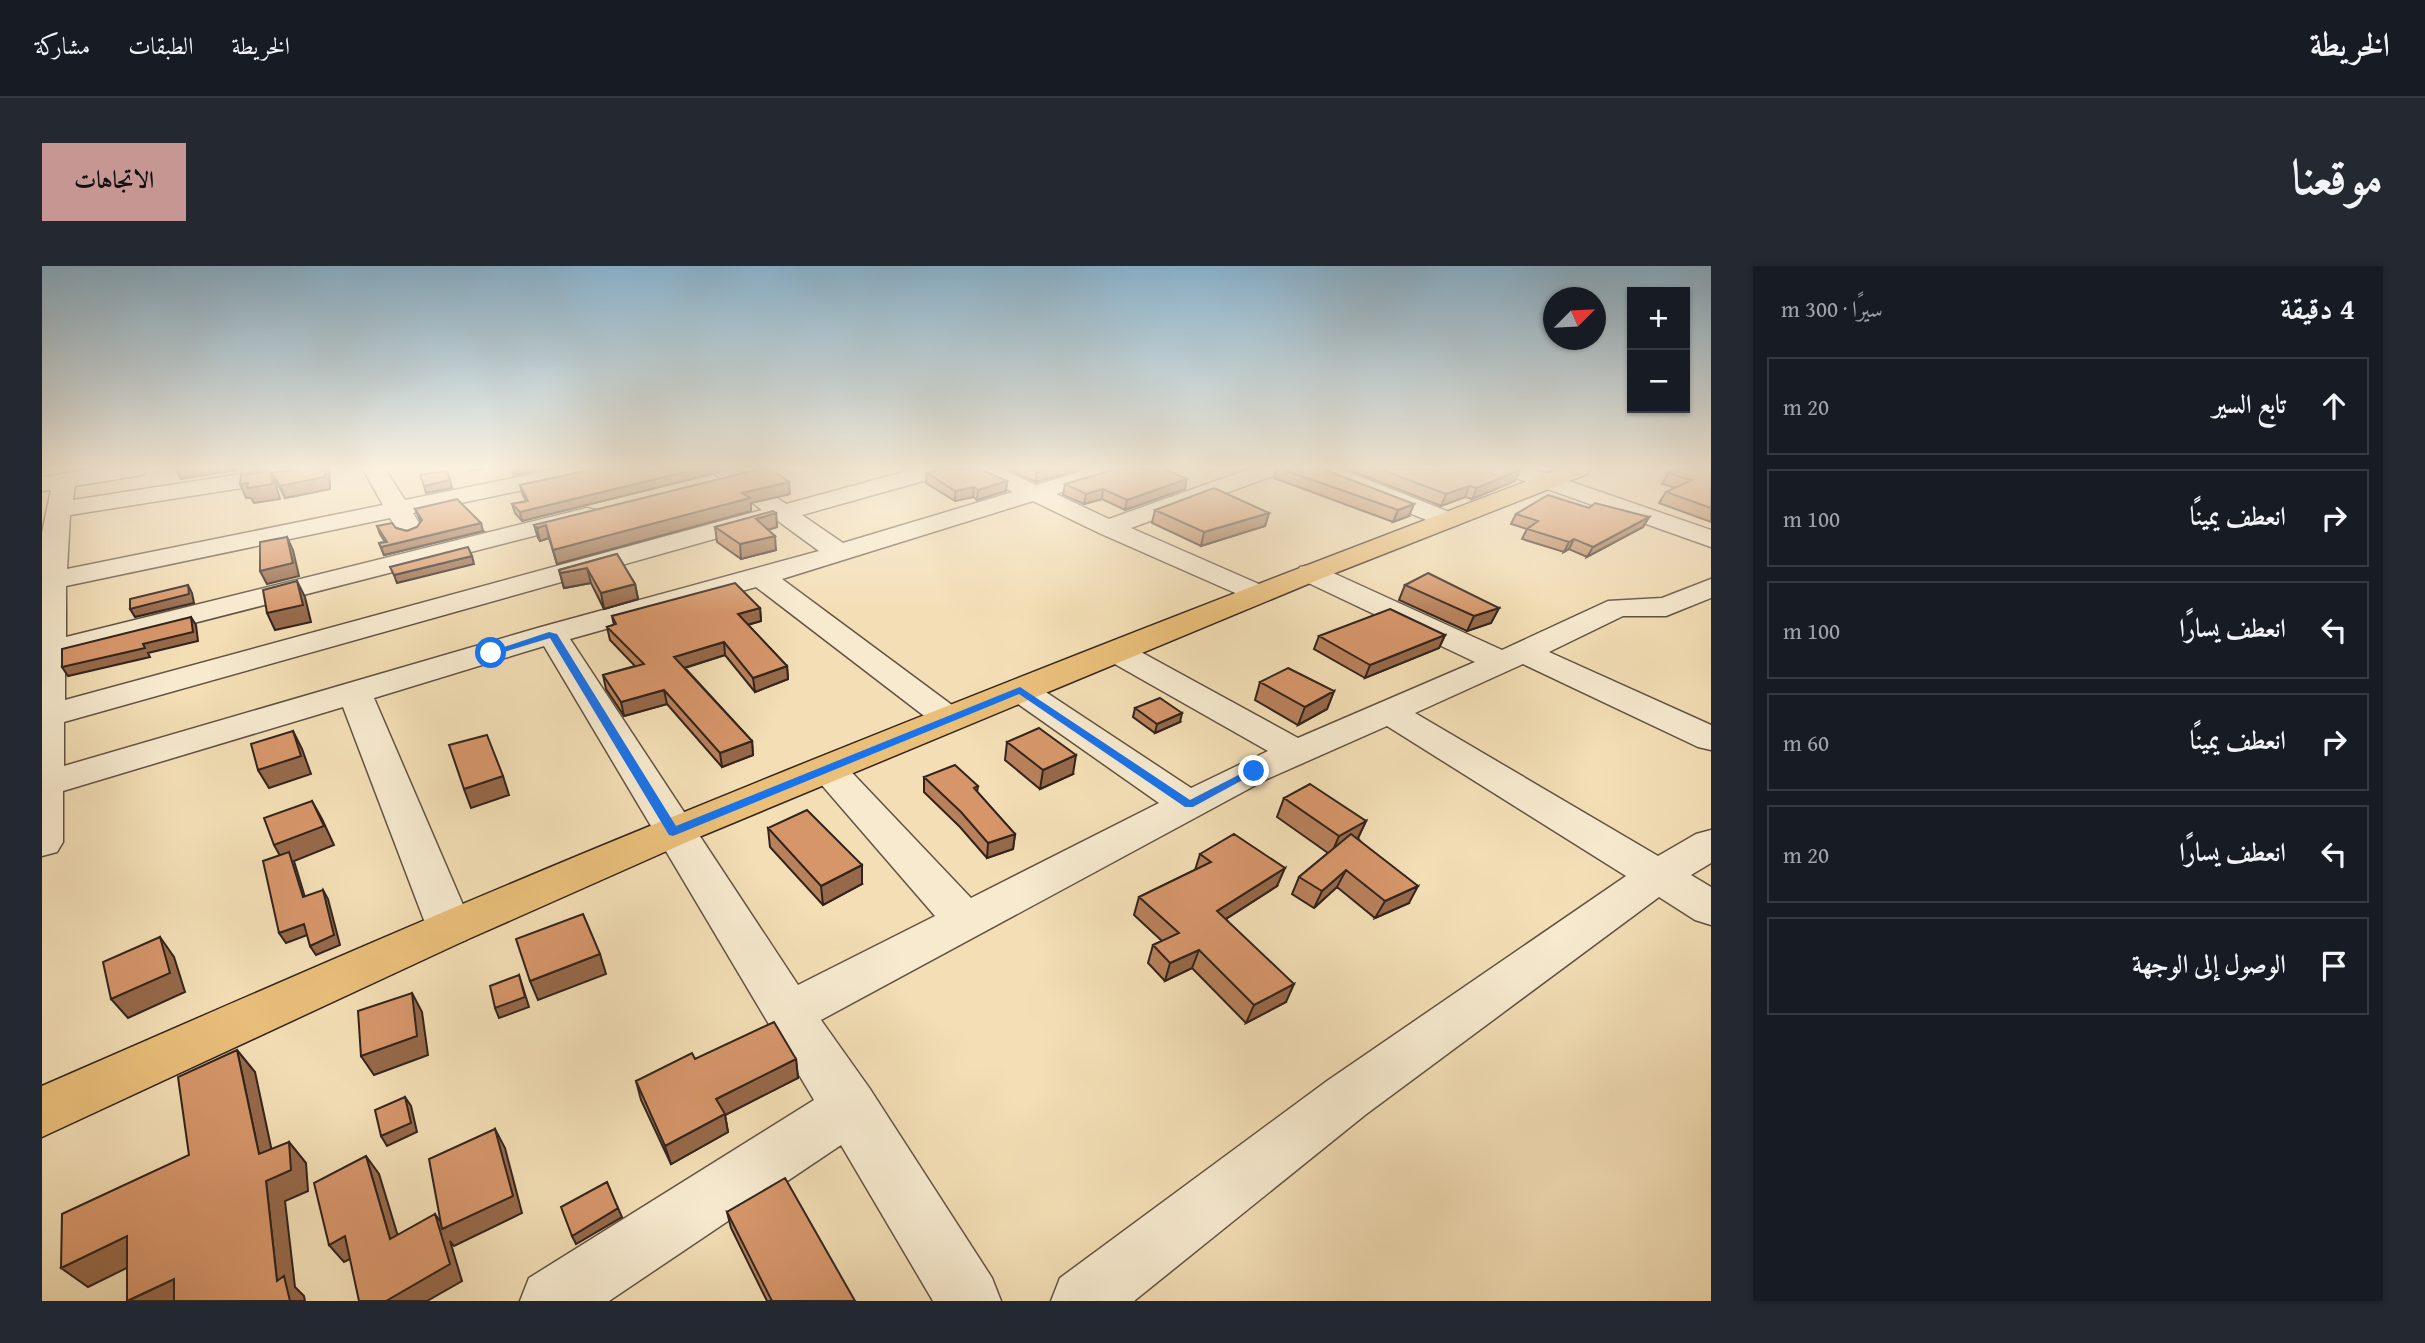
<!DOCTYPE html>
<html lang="ar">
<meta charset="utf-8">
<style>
:root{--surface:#171b24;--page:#242831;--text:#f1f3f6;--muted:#9ea1a6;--line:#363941;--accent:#c59692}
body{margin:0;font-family:"Gentium Book Plus",Amiri,serif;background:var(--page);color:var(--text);direction:rtl}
.controls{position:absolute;right:21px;top:21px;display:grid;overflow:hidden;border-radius:0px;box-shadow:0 2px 5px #0004}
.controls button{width:63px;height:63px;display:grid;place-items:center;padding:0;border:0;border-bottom:2px solid var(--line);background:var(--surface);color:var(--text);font:35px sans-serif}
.compass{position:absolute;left:1501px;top:21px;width:63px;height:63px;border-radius:50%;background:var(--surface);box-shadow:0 2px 5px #0004;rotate:66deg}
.stop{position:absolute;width:21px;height:21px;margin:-16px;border:5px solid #1a73e8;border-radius:50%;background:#fff}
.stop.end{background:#1a73e8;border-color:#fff;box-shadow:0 2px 7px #0008}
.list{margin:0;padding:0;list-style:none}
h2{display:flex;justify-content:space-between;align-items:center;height:91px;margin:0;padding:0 28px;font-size:30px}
h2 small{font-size:23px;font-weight:400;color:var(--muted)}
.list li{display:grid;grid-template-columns:46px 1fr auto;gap:21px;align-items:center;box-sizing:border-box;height:98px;margin:0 14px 14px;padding:0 14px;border:2px solid var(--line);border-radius:0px}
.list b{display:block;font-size:26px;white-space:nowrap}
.list em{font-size:23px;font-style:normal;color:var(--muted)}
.icon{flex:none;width:38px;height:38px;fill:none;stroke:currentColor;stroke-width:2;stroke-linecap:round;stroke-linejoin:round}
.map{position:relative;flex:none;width:1669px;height:1035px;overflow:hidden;direction:ltr;border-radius:0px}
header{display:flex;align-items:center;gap:42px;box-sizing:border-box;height:98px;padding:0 35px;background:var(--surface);border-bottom:2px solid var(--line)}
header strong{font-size:33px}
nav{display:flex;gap:38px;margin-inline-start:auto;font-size:24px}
.intro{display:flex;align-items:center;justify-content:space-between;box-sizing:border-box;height:168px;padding:0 42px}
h1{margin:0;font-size:49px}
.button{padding:18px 32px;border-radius:0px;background:var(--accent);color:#111;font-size:24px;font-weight:700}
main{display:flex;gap:42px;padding:0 42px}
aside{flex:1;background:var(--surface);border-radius:0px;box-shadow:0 2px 5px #0004}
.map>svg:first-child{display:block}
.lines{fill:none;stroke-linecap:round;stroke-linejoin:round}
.minor-casing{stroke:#625243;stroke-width:3}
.major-casing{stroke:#32241d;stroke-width:3}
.minor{fill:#f7eacf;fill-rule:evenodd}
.major{fill:#eabf7a;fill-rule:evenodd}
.wall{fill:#b8815b;stroke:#32241d;stroke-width:2}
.shaded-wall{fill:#96694a;stroke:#32241d;stroke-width:2}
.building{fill:#d6966a;stroke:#32241d;stroke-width:2}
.route{fill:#1a73e8}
</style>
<header>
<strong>الخريطة</strong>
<nav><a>الخريطة</a><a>الطبقات</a><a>مشاركة</a></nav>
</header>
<div class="intro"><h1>موقعنا</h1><a class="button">الاتجاهات</a></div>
<main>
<aside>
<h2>4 دقيقة<small>سيرًا · 300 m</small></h2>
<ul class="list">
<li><svg class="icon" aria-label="ahead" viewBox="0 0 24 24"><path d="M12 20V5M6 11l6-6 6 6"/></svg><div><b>تابع السير</b></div><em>20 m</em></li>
<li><svg class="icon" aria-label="right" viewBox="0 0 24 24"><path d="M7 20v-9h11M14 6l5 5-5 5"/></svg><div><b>انعطف يمينًا</b></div><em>100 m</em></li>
<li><svg class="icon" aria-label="left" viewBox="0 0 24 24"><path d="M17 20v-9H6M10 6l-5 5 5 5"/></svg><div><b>انعطف يسارًا</b></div><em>100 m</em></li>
<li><svg class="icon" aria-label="right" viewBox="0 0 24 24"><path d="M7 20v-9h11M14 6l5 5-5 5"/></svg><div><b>انعطف يمينًا</b></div><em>60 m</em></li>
<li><svg class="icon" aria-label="left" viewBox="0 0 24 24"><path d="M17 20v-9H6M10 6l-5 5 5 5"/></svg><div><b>انعطف يسارًا</b></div><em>20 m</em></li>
<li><svg class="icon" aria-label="arrive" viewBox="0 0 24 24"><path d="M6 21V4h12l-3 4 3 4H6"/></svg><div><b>الوصول إلى الوجهة</b></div></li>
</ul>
</aside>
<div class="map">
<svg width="1669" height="1035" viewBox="0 0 1669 1035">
<rect width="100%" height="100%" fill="#f3deb5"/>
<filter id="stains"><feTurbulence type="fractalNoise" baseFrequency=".00286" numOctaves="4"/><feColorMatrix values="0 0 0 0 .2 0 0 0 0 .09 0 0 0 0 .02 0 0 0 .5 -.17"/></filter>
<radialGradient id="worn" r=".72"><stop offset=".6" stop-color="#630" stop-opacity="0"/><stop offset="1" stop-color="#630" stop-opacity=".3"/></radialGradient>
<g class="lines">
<defs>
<path id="minor" d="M52,203H105L102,208L94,210L33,220L31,234L232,203H286L283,208L275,210L28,249L25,303L341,239L321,203H343L363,234L516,203H560L557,208L549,210L371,247L380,262L376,267L367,270L358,267L348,252L24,320V371L545,242L554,244L557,249L554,254L23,390V434L720,244L666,203H692L744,238L873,203H909L906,208L760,249L801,277L971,226L934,208L931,203H960L994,219L1048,203H1082L1079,208L1014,228L1067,253L1207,203H1239L1236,208L1089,262L1226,322L1230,328L1226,334L1216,337L1057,267L991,235L740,313L918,445L924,452L918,459L906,463L894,459L714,321L528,373L756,719L893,650L772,510L766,502L772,494L785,490L798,494L929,632L1117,537L966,431L961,424L966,417L978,414L990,417L1149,522L1226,485L1064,393L1059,386L1064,379L1075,376L1086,379L1256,472L1433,396L1258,313L1254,307L1258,301L1268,299L1278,301L1460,384L1566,335L1620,332L1669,313V332L1624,350H1581L1507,386L1669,459V484L1656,481L1481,398L1373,447L1616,590L1654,568L1669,564V597L1649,609L1669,621V659L1653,654L1617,631L1323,849L1092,1035H1009L1018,1012L1285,815L1584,610L1345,460L1225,513L779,754L828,823L950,1012L959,1035H891L799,879L567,1035H478L487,1012L772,834L502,380L332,432L431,662L424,674L408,680L392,674L385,662L301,441L21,525V576L15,586L0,590V267L9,224L0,225V211ZM736,255L777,285L499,361L22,500V456Z
M1267,203H1298L1415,249L1419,254L1415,259L1406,262L1397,259L1270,208Z
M1460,203H1492L1669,264V281L1463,208Z"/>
<path id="major" d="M1517,203H1548L1545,208L1278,313L645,576L424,674L0,871V820C204,731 407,642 613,558C912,435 1214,318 1517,203Z"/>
</defs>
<use href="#minor" class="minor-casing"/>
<use href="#major" class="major-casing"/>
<use href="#minor" class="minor"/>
<use href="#major" class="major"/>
</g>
<path class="wall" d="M258,203H286L287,206L288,223L243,232L230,207Z
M553,203H690L480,255L473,247L470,238L484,235L480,227L478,219Z
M966,203H1039L994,216Z
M1234,203H1281L1367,250L1351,256L1232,212Z
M1305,203H1475L1478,204L1473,215L1430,233L1423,231L1399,240Z
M1669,203V256L1617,237L1624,226L1634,222L1620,218L1626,207Z
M885,207L965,215L964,225L935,234L931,231L913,235L884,217Z
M1023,218L1143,223L1083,244L1060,233L1042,238L1021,229Z
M748,228L709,237V245L515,298L507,272L498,275L496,272L492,259Z
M1547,242L1607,251L1601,261L1545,291L1527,283L1522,286L1480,273L1485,263L1469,258L1474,248Z
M373,243L441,265L342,289L337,277L343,276L338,268L335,260L354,262L365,265L375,261L379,256Z
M1113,244L1227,247L1223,260L1159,280L1110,257Z
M734,247L735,261L726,264L734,284L699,293L675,276L673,261Z
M575,288L593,318L596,333L562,343L549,317L522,322L517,304Z
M1363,319L1457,342L1449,357L1425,365L1357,334Z
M718,342L719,355L706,359L745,400L746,413L713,426L683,389L643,402L710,475L711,489L680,501L625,438L582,450L564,423L561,409L593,400L568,374L565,361L572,359L570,350Z
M1403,369L1397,382L1323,412L1272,383L1277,370Z
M1218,416L1292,425L1285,443L1256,459L1213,434Z
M1093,442L1138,456L1113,467L1091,451Z
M965,476L1031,508L998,523L963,494Z
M882,511L936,520L935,526L973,568L971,583L945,592L918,561L882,526Z
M1242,532L1324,555L1316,572L1367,637L1333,652L1295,621L1272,642L1250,628L1257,611L1286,587L1235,551Z
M726,562L820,618L781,639L728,581Z
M1158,588L1235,620L1184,653L1244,736L1204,757L1150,702L1123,715L1106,697L1111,679L1120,675L1092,649L1097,631L1153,604Z
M653,793H754L756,812L683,849L686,866L629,898L599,834L594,815Z
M685,946L813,1035H725L689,962Z"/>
<path class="shaded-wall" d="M134,203H201L139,213Z
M283,203H286L287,206L288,223L243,232L238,220Z
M428,203H443L428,205Z
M470,203H504L471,209Z
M655,203H690L480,255L478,246Z
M1007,203H1039L994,216L995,206Z
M1478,204L1473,215L1430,233L1435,222Z
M228,205L234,219L238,233L212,237L209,232H204L198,218Z
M1145,213L1143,223L1083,244L1085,234Z
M408,214L410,222L384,227L382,220Z
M965,215L964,225L935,234L936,224Z
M747,216L748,228L709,237V245L515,298L511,284L700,227Z
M1427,220L1423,231L1399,240L1404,228Z
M932,221L931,231L913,235V225Z
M1061,223L1060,233L1042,238L1044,228Z
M1372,238L1367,250L1351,256L1356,244Z
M734,247L735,261L715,267L714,253Z
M1227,247L1223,260L1159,280L1162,266Z
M1607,251L1601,261L1545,291L1551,281Z
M439,257L441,265L342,289L339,281Z
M504,259L507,272L498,275L495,262Z
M733,270L734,284L699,293L698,278Z
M245,271L251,284L257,310L225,318L218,305Z
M1532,273L1527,283L1522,286L1527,276Z
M430,290L432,298L355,317L352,309Z
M545,302L549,317L522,322L518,307Z
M255,315L263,331L269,356L233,364L225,347Z
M593,318L596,333L562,343L559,327Z
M146,319L150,327L152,337L93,351L88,343Z
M718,342L719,355L697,361L696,348Z
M1457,342L1449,357L1425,365L1432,350Z
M149,351L154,359L156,375L106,387L108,391L26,410L20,401L101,378Z
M1403,369L1397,382L1323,412L1328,399Z
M682,376L683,389L635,404L632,391Z
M745,400L746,413L713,426L711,412Z
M622,424L625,438L582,450L579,436Z
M1292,425L1285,443L1256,459L1263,441Z
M1140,447L1138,456L1113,467L1115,458Z
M251,465L260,483L269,508L227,522L216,504Z
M710,475L711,489L680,501L678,487Z
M1034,489L1031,508L998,523L1001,504Z
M461,510L467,529L429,542L422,523Z
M270,535L280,553L292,579L252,595L266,641L232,579Z
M1324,555L1315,574L1289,589L1297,570Z
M973,568L971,583L945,592L946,577Z
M820,599V618L781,639L779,620Z
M1243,602L1235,620L1168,663L1175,645Z
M1304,604L1295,621L1272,642L1280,625Z
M1376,620L1367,637L1333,652L1343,635Z
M281,624L286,633L298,679L274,689L268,680Z
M262,658L268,668L244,677L237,667Z
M118,671L132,691L143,726L86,752L69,733Z
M1157,684L1150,702L1123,715L1128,697Z
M558,688L564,708L496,734L488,715Z
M477,709L487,741L457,752L453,742Z
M1252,718L1244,736L1204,757L1212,739Z
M370,727L380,746L386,789L332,809L319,790Z
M195,784L213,806L235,909L217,888Z
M754,793L756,812L683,849L686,866L629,898L623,880L674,833Z
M363,831L369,840L375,866L345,880L339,870Z
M453,863L463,882L480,947L412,980L408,975L420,1015L385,1035H344L393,948L403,962Z
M247,876L264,897L266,925L243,935L253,1021L262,1030L263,1035H248L235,1015L224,915Z
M324,890L337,908L362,990L348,973Z
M576,942L580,951L534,978L530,970Z
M85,970L109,990L46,1021L19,1002Z
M303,970L318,988L302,996L287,979Z
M132,1013L149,1035H86Z"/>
<path class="building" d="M258,203H283V211L238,220L230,207Z
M553,203H655L478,246L470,238L486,235L478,219Z
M718,203H729L747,216L700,227L708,232L511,284L504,259L495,262L492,259Z
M900,203H938L965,215L936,224L932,221L913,225L885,207Z
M988,203H1007L995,206Z
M1074,203H1122L1145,213L1085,234L1061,223L1044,228L1023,218Z
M1239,203H1281L1372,238L1356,244Z
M1337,203H1475L1478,204L1435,222L1427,220L1404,228Z
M1637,203H1669V242L1624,226L1650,214L1626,207Z
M228,205L231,218L205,222L206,217L198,218L199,209Z
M405,205L408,214L382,220L378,209Z
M1172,222L1227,247L1162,266L1113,244Z
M1506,229L1547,242L1553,237L1607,251L1551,281L1532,273L1527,276L1485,263L1496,255L1474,248Z
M415,233L439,257L339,281L337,277L345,276L335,260L350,257L354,262L365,265L375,261L380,254L373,243Z
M731,245L734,247L714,253L733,270L698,278L673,261Z
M245,271L251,297L218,305V276Z
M426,281L430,290L352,309L348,301Z
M575,288L593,318L559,327L545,302L518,307L517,304Z
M1386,307L1457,342L1432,350L1363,319Z
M255,315L261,339L225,347L221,324Z
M693,317L718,342L696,348L745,400L711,412L682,376L632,391L710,475L678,487L622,424L579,436L561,409L602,398L565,361L574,358L570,350Z
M146,319L147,328L88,343V333Z
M1348,343L1403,369L1328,399L1277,370Z
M149,351L151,366L101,378L103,382L20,401V383Z
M1246,402L1292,425L1263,441L1218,416Z
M1118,432L1140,447L1115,458L1093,442Z
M997,462L1034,489L1001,504L965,476Z
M251,465L259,490L216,504L209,478Z
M445,469L461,510L422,523L407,479Z
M913,499L936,520L932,522L973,568L946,577L919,546L882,511Z
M1268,518L1324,555L1297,570L1242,532Z
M270,535L282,560L232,579L222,552Z
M765,544L820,599L779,620L726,562Z
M1192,568L1243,602L1175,645L1252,718L1212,739L1157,684L1128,697L1111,679L1137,667L1097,631L1169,596L1158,588Z
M1309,568L1376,620L1343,635L1304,604L1280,625L1257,611Z
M247,586L261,631L281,624L292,669L268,680L262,658L237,667L221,595Z
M541,648L558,688L488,715L474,673Z
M118,671L128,707L69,733L61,696Z
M477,709L483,731L453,742L448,720Z
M370,727L375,770L319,790L316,745Z
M732,756L754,793L674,833L683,848L623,880L594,815L650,787L653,793Z
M195,784L217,888L247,876L249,904L224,915L235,1015L242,1010L248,1035H132V1013L85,1035V970L19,1002L20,948L147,889L136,811Z
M363,831L369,857L339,870L333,844Z
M453,863L471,930L400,963L387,893Z
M324,890L348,973L393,948L408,998L344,1035H317L303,970L287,979L272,917Z
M743,912L813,1035H730L685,946Z
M565,916L576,942L530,970L519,941Z"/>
<linearGradient id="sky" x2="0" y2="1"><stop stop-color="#8ab7d4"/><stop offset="0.58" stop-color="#faf0de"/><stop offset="1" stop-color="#faf0de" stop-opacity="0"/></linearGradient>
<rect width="1669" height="348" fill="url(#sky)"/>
<path class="route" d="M507,366L515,368L634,560L978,421L1148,534L1208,503L1217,505L1151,541H1143L977,428L631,570L627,569L508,372L449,390L444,387Z"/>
<rect width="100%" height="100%" filter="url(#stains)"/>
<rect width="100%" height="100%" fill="url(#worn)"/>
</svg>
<div class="controls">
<button>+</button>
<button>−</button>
</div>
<svg class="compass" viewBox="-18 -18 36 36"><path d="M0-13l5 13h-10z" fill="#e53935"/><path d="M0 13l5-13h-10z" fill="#9ea1a6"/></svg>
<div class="stop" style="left:449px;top:387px"></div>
<div class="stop end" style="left:1212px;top:505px"></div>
</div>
</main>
